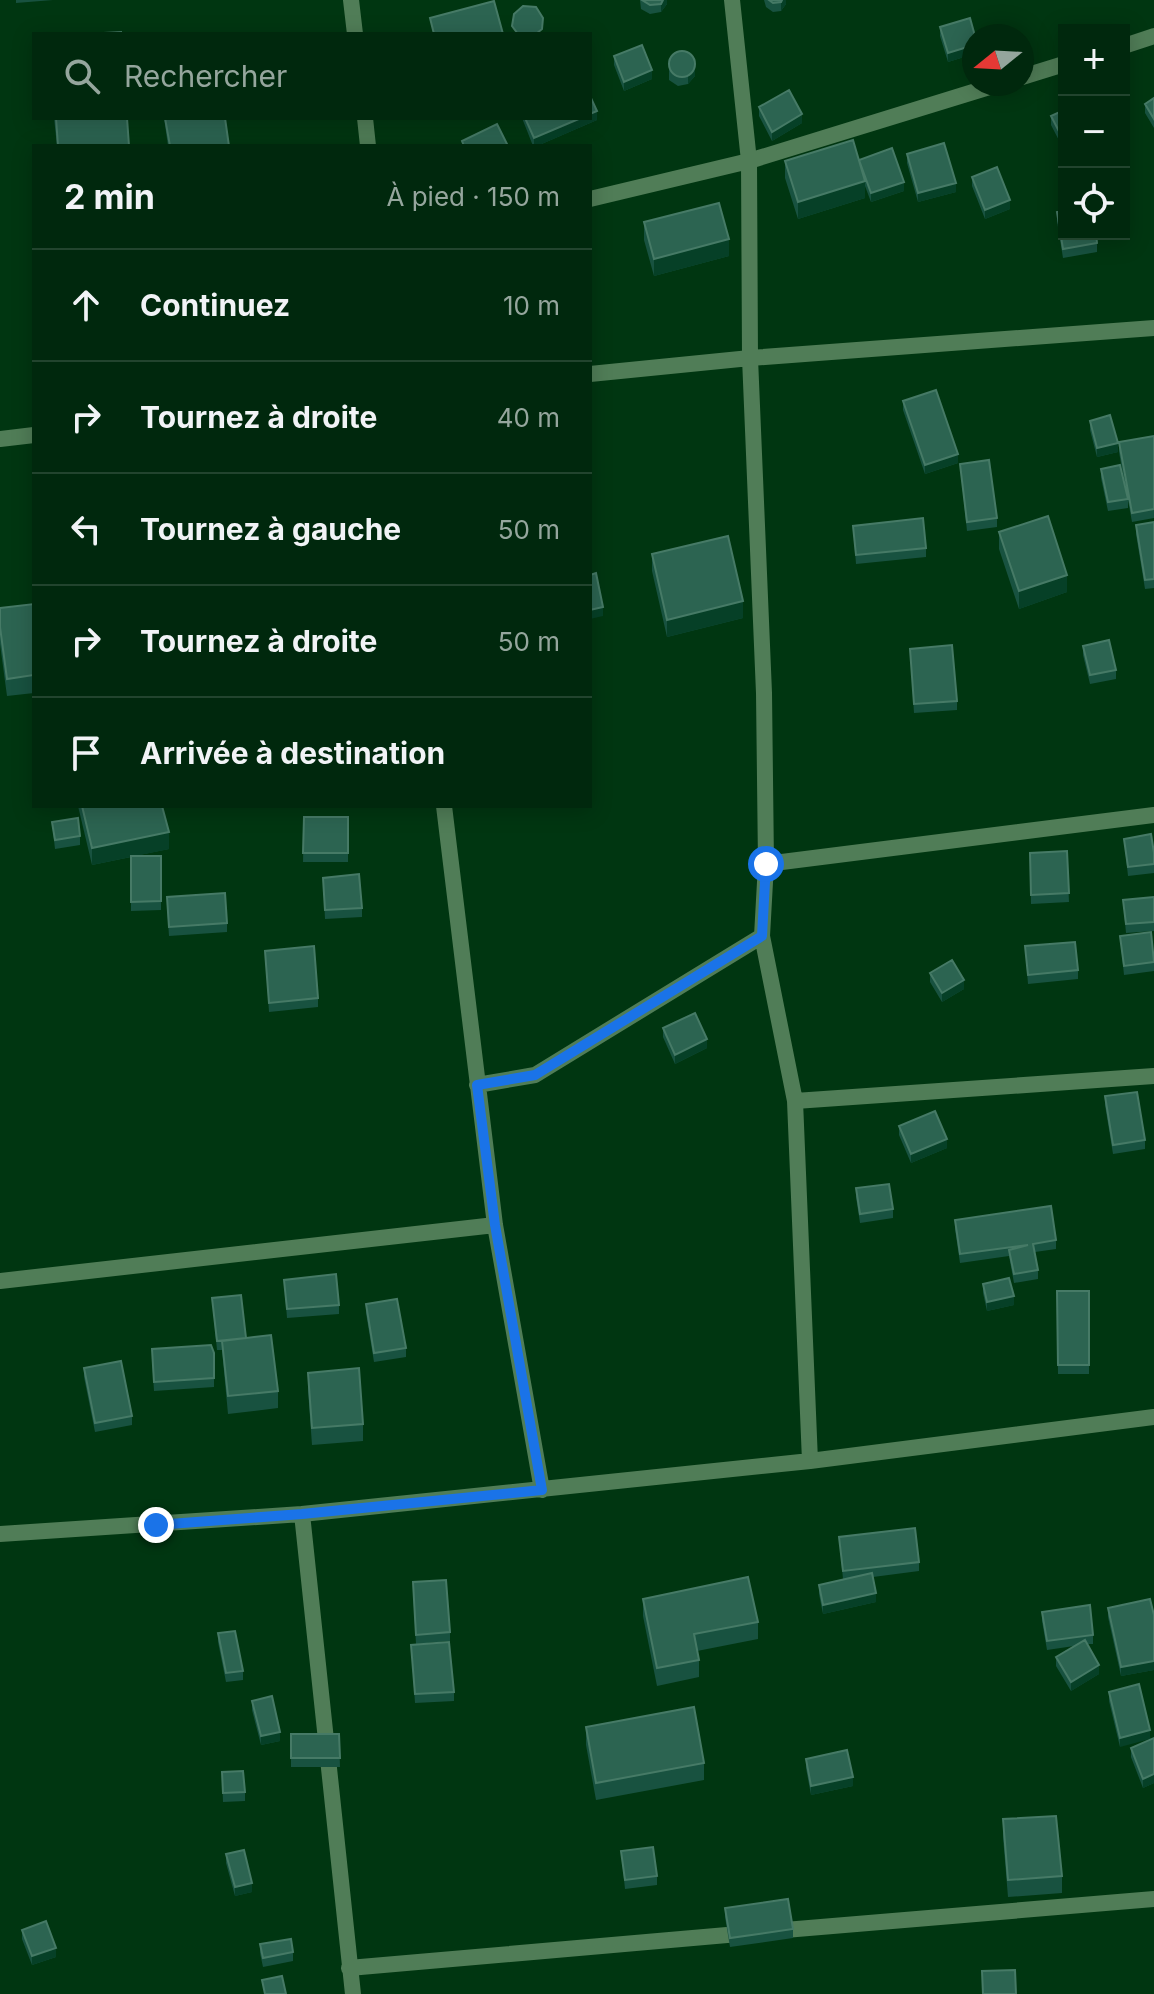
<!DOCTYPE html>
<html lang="fr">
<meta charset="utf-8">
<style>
:root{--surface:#00280d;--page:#0e341b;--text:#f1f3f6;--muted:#95a69d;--line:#22442e}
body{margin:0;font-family:Inter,sans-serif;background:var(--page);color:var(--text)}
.controls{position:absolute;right:24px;top:24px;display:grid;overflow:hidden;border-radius:0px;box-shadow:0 4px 20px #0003}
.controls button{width:72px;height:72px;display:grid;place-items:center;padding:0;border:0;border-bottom:2px solid var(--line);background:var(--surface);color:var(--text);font:40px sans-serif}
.compass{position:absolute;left:962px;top:24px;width:72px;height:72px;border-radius:50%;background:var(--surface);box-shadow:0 4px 20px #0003;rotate:252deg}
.stop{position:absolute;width:24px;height:24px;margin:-18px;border:6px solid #1a73e8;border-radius:50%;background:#fff}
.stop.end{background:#1a73e8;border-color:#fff;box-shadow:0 2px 8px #0008}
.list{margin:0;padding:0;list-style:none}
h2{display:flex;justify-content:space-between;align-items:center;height:104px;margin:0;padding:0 32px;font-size:34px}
h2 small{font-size:26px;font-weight:400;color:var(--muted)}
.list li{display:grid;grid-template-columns:52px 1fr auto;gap:24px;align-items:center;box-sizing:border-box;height:112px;padding:0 32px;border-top:2px solid var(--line)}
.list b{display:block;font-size:30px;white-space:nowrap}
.list em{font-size:26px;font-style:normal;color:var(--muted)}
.icon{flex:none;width:44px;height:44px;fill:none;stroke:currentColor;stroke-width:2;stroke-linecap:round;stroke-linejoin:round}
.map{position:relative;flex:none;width:1154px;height:1994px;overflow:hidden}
.search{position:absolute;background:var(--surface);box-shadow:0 4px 20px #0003;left:32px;top:32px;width:560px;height:88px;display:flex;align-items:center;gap:20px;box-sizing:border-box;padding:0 28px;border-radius:0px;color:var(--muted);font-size:30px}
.panel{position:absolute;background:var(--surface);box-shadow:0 4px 20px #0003;left:32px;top:144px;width:560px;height:664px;border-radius:0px}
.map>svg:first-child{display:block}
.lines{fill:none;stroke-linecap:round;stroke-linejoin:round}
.street{stroke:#507d57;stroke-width:16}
.wall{fill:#185240}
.shaded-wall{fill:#064027}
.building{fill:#2c6451;stroke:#467a66;stroke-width:2}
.route{stroke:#1a73e8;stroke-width:10}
</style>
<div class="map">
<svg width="1154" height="1994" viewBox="0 0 1154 1994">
<rect width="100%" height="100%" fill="#003611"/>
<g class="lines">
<path class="street" d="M351,0L355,34
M732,0L749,161L750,358L764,693L766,864L762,936L795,1101L810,1461
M1124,46L1154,36
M1022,77L1064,64
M365,118L368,146
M590,199L749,161L999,84
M590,374L750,358L1154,328
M0,439L34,435
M444,806L495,1225L542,1490
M766,864L1154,815
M477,1085L535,1075L762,936
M795,1101L1154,1076
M0,1281L495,1225
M302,1514L353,1994
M0,1534L302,1514L810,1461L1154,1417
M773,1931L1154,1899
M349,1968L750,1933"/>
</g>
<path class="wall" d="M16,0H53L16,3Z
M640,0H667V4L661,12L650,14L641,9Z
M764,0H786V4L781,11L773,12L766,7Z
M940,27L974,36V54L948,62L940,36Z
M614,56L652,79L624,91L614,65Z
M669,60L695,76L688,84L678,86L669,80Z
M1154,98V128L1145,113V104Z
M759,107L802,123L772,141L759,116Z
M1064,110V150L1051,125V116Z
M54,118H127L129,146H57Z
M164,118H225L229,146H168Z
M522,118H590L597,120L537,146H533Z
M907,154L956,192L918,202L907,163Z
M785,161H859L904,191L871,202L865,186V198L798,219L785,178Z
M972,177L1010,209L985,219L972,186Z
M1057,212L1097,243V252L1063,258L1057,221Z
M644,222L729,256L654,276L644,240Z
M903,401L958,463L925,474L903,410Z
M1090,421L1118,452L1097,457L1090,430Z
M1154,436V518L1132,522L1128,500V508L1108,511L1101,478V469L1126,492L1119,452V442Z
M960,464L997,518V527L967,531Z
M1154,522V588L1145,589L1136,534V525Z
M853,526L926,548V557L856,564Z
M999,532L1067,592L1019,609L999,549Z
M652,554L743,618L667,637L652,571Z
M34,604V693L7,696L0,644V608Z
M1083,646L1116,670V679L1090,684L1083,655Z
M910,649L957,701V710L914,713Z
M78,806H162L169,849L134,856H161V910L131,911V857L92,865Z
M304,817H348V862H303Z
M52,822L80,836V845L55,849Z
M1124,839L1154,853V873L1128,876Z
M1067,851L1069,902L1031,904L1030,853Z
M323,878L362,908V917L325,919Z
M1154,897V931L1126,933L1123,900Z
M167,906L227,923V932L169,936Z
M1120,936L1154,955V971L1124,975Z
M1025,946L1078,970V979L1028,984Z
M265,951L318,998V1007L269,1012Z
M930,973L964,989L942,1002L930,982Z
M663,1028L707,1048L675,1064L663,1037Z
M1105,1096L1145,1140V1149L1113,1154L1105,1105Z
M899,1126L947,1148L911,1163L899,1135Z
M856,1188L893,1209V1218L860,1223L856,1197Z
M955,1220L1056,1240V1249L1035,1252L1038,1270V1279L1014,1283L1009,1256L960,1263L955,1229Z
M284,1280L339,1305V1314L287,1318Z
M983,1284L1014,1305L987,1311L983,1293Z
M1057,1291H1089V1374H1058Z
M212,1298L246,1338L278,1391V1408L228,1414L222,1350H217Z
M366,1304L406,1348V1357L374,1362L366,1313Z
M214,1353V1387L154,1391L152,1358Z
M84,1368L132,1416V1425L95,1432L84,1377Z
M308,1373L363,1424V1441L312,1445L308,1390Z
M839,1537L919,1562V1571L873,1577L876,1602L823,1614L819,1594V1585L843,1579Z
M413,1591L450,1632V1641L416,1644Z
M643,1599L758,1622V1639L697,1651L699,1660V1677L657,1686L643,1616Z
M1108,1608L1154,1615V1670L1121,1676L1108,1617Z
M1042,1612L1093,1635V1644H1087L1099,1674L1071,1691L1056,1666V1657L1074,1646L1047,1650L1042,1621Z
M218,1633L243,1671V1680L226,1682L218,1642Z
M411,1645L454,1692V1701L415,1703Z
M1139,1684L1120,1747L1109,1701V1692Z
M252,1701L280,1741L261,1745L252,1710Z
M586,1727L704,1763V1780L596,1800L586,1745Z
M291,1734H339L340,1767H291Z
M1154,1738V1783L1143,1788L1131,1757V1748Z
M806,1759L853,1786L811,1795L806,1768Z
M222,1772L245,1792V1801L223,1802Z
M1003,1819L1062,1876V1893L1008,1897L1003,1837Z
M621,1851L657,1876V1885L625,1889Z
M226,1854L252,1892L235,1896L226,1863Z
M725,1908L793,1929V1938L730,1947L725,1917Z
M22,1930L56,1957L32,1965L22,1939Z
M260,1944L293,1952V1961L263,1967L260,1953Z"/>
<path class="shaded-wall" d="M663,0H667V4L661,12V4Z
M782,0H786V4L781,11V2Z
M974,45V54L948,62V53Z
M695,67V76L688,84V75Z
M652,70V79L624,91V82Z
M597,111V120L537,146H534V138L581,118H590V114Z
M802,114V123L772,141V132Z
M865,181V198L798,219V202Z
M904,182V191L871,202V193Z
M956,183V192L918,202V193Z
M1010,200V209L985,219V210Z
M729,239V256L654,276V259Z
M1118,443V452L1097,457V448Z
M958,454V463L925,474V465Z
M1067,575V592L1019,609V591Z
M743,601V618L667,637V620Z
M603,607V616L590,619V610Z
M169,832V849L92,865V848Z
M964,980V989L942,1002V993Z
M707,1039V1048L675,1064V1055Z
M947,1139V1148L911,1163V1154Z
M1014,1296V1305L987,1311V1302Z
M876,1593V1602L823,1614V1605Z
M1154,1661V1670L1121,1676V1667Z
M1099,1665V1674L1071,1691V1682Z
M1150,1730V1739L1120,1747V1738Z
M280,1732V1741L261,1745V1736Z
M1154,1774V1783L1143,1788V1779Z
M853,1777V1786L811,1795V1786Z
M252,1883V1892L235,1896V1887Z
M56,1948V1957L32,1965V1956Z"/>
<path class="building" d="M642,0H663L661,4L650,5Z
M769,0H782L781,2L773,3Z
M494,1L503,34H434L430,18Z
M523,6L536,7L543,18L542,29L536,34H518L512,26L514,14Z
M970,18L975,36H974V45L948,53L940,27Z
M121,32V34H85Z
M642,45L652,70L624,82L614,56Z
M669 64a13 13 0 1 1 26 0a13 13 0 1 1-26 0Z
M789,90L802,114L772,132L759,107Z
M590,96L597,111L590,114Z
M1154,98V119L1145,104Z
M1064,110V141L1051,116Z
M56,118H127L129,146H58Z
M165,118H225L229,146H170Z
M525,118H581L534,138Z
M497,124L508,146H464L462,141Z
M853,140L865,181L798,202L785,161Z
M944,143L956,183L918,193L907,154Z
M892,148L904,182L871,193L859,160Z
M997,167L1010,200L985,210L972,177Z
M719,203L729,239L654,259L644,222Z
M1064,211V234H1096L1097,243L1063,249L1057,212Z
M936,390L958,454L925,465L903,401Z
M1110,415L1118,443L1097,448L1090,421Z
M1154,436V509L1132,513L1119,442Z
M989,460L997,518L967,522L960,464Z
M1120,465L1128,499L1108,502L1101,469Z
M1048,516L1067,575L1019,591L999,532Z
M923,518L926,548L856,555L853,526Z
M1154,522V579L1145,580L1136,525Z
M728,536L743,601L667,620L652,554Z
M596,573L603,607L590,610V575Z
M34,604V675L7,679L0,627V608Z
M1109,640L1116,670L1090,675L1083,646Z
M952,645L957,701L914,704L910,649Z
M82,806H162L169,832L92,848Z
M304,817H348V853H303Z
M78,818L80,836L55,840L52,822Z
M1151,834L1154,853V864L1128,867L1124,839Z
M1067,851L1069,893L1031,895L1030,853Z
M131,856H161V901L131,902Z
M359,874L362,908L325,910L323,878Z
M225,893L227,923L169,927L167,897Z
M1154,897V922L1126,924L1123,900Z
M1151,932L1154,962L1124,966L1120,936Z
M1075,942L1078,970L1028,975L1025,946Z
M314,946L318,998L269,1003L265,951Z
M952,960L964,980L942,993L930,973Z
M695,1013L707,1039L675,1055L663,1028Z
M1137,1092L1145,1140L1113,1145L1105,1096Z
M935,1111L947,1139L911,1154L899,1126Z
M889,1184L893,1209L860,1214L856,1188Z
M1051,1206L1056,1240L1033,1244L1038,1270L1014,1274L1009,1250L1028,1245L960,1254L955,1220Z
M336,1274L339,1305L287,1309L284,1280Z
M1009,1278L1014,1296L987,1302L983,1284Z
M1057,1291H1089V1365H1058Z
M241,1295L246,1338L217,1341L212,1298Z
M397,1299L406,1348L374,1353L366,1304Z
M271,1335L278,1391L228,1396L222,1341Z
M211,1345L214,1353V1378L154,1382L152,1349Z
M121,1361L132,1416L95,1423L84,1368Z
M359,1368L363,1424L312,1428L308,1373Z
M915,1528L919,1562L843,1571L839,1537Z
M872,1573L876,1593L823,1605L819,1585Z
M748,1577L758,1622L694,1634L699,1660L657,1668L643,1599Z
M446,1580L450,1632L416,1635L413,1582Z
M1150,1599L1154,1615V1661L1121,1667L1108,1608Z
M1090,1605L1093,1635L1047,1641L1042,1612Z
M235,1631L243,1671L226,1673L218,1633Z
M1085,1640L1099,1665L1071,1682L1056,1657Z
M449,1642L454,1692L415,1694L411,1645Z
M1139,1684L1150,1730L1120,1738L1109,1692Z
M272,1696L280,1732L261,1736L252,1701Z
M694,1707L704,1763L596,1783L586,1727Z
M291,1734H339L340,1758H291Z
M1154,1738V1774L1143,1779L1131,1748Z
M847,1750L853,1777L811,1786L806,1759Z
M243,1771L245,1792L223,1793L222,1772Z
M1056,1816L1062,1876L1008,1880L1003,1819Z
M653,1847L657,1876L625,1880L621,1851Z
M244,1850L252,1883L235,1887L226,1854Z
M788,1899L793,1929L730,1938L725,1908Z
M46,1921L56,1948L32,1956L22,1930Z
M291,1939L293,1952L263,1958L260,1944Z
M1015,1970L1016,1994H983L982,1971Z
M282,1976L286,1994H265L262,1980Z"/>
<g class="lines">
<path class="route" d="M156,1525L302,1514L542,1490L495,1225L477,1085L535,1075L762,936L766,864"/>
</g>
</svg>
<div class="controls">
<button>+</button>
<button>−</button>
<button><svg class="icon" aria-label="locate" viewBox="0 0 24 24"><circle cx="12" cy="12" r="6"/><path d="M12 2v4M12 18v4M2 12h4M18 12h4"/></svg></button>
</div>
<svg class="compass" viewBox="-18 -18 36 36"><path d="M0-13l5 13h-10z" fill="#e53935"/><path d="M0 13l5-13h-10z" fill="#95a69d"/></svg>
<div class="stop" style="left:766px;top:864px"></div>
<div class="stop end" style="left:156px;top:1525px"></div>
<div class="search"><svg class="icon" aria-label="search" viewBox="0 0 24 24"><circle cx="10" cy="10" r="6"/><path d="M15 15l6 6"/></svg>Rechercher</div>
<section class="panel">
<h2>2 min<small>À pied · 150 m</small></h2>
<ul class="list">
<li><svg class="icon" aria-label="ahead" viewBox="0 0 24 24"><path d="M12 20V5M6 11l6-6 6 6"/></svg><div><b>Continuez</b></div><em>10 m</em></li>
<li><svg class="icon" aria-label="right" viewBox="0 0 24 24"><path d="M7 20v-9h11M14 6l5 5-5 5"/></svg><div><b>Tournez à droite</b></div><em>40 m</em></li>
<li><svg class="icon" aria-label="left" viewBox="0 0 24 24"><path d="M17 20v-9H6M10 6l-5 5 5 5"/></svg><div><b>Tournez à gauche</b></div><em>50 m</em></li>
<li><svg class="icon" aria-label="right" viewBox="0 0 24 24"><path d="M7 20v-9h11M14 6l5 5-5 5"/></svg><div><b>Tournez à droite</b></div><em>50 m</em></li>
<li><svg class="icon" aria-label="arrive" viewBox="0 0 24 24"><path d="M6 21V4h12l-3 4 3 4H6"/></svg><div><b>Arrivée à destination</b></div></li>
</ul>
</section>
</div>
